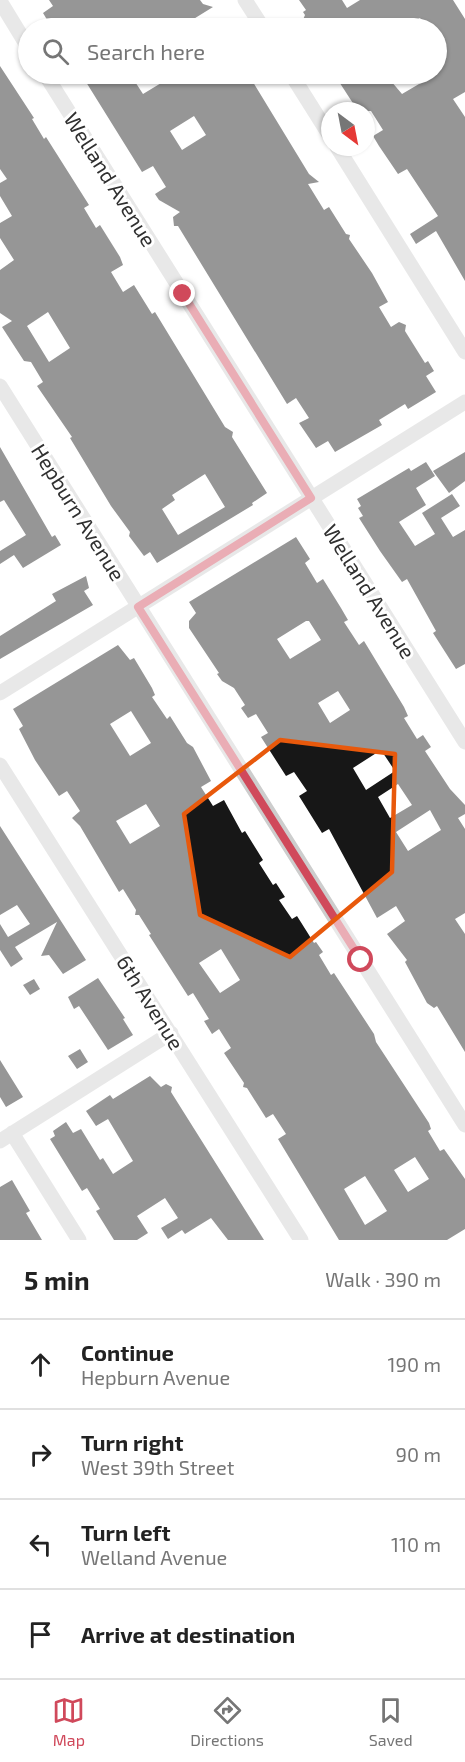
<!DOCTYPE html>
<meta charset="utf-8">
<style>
:root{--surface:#fff;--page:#f6f6f6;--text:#222;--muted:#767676;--line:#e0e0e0;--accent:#d0495b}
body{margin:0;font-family:"Exo 2",sans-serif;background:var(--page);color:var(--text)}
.compass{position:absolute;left:321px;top:102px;width:54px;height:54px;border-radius:50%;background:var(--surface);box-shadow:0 2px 4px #0004;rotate:148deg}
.stop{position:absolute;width:18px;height:18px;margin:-14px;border:4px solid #d0495b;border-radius:50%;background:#fff}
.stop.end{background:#d0495b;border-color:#fff;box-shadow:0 2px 6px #0008}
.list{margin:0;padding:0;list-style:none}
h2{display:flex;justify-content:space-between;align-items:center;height:78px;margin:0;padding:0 24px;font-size:26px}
h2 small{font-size:20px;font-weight:400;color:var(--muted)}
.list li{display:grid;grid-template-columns:39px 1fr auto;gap:18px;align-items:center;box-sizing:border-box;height:90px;padding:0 24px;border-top:2px solid var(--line)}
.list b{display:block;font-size:22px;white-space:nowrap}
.list p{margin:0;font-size:20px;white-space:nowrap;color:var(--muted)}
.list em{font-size:20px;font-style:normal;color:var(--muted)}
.icon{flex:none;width:33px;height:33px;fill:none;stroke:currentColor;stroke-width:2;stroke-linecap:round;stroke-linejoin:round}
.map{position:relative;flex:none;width:465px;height:1240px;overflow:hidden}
.search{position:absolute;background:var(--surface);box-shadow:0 2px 4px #0004;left:18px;right:18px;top:18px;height:66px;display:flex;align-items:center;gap:15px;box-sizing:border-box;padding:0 21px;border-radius:33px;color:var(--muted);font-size:22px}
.sheet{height:438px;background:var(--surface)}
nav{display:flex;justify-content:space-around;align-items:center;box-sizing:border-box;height:84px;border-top:2px solid var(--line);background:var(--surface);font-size:16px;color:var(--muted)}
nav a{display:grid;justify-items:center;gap:3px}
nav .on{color:var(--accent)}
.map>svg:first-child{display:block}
.building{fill:#171717;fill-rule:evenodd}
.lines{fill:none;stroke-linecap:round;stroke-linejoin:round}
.minor{stroke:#cdcdcd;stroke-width:15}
.route{stroke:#d0495b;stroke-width:8}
.marked{fill:none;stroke:#e8590c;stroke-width:4.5;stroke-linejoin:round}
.labels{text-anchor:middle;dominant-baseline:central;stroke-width:6;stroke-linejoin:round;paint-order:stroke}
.street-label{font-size:21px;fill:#303030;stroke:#fff}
</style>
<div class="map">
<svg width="465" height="1240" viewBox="0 0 465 1240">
<rect width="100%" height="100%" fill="#fff"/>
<path class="building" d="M49,0H200L203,4L213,7L179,28H52L43,13L53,6Z
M299,0H342L347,8L360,0H453L465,19V92L453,99L465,117V281L436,231L416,244L410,234L438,216L407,169L398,174L379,146L373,136L383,130L371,111H358L334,74H385L402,94L436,74V28H430L427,24L424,26L420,18L402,28H321L317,23L309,28L302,22L305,15L303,12L306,10Z
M0,66L34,118L32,119L44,139L46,137L89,205L84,208L96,228L100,225L120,257L123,265L111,272L123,292L134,285L152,314L155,312L225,427L233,432L232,437L267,493L252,503L253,505L157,563L150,552L144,556L129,536L130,532L111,506L70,438L72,437L37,386L43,382L31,362L24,361L2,327L12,321L0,313V270L14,260L0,238V223L12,216L0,196V183L7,179L0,169ZM48,312L70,348L49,362L27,326ZM205,474L225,507L178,535L162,509L175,500L172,495Z
M81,74H130L143,94L176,74H189L192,79L201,74H248L309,174L319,182L308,184L324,210L329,207L346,234L350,235L349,239L372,273L388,302L379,307L391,327L399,322L406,325L405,331L425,363L428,361L434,371L426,376L436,392L408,409L405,404L379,420L382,425L335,452L328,441L316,448L299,423L309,418L296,398L287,404L178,226H174L173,217L180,212L159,200L155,194L166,187L153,166L142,172ZM194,116L206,135L182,150L170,131Z
M0,447L52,537L55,535L61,545L23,568L14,555L0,564V551L26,535L4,500L0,502Z
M465,452V481L449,493L433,471Z
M426,462L435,476L416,488L426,505L399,522L415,546L435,534L422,513L452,494L460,506L441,518L453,537L465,530V664L456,669L433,633L436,631L407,579L402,582L380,551L359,518L363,516L358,508L361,506L357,499L409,468L411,471Z
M296,537L310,559L305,563L317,583L323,579L341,608L348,620L344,622L359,645L364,641L404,707L408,716L404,718L417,739L423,735L431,747L425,751L450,789L465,805V814L458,818L465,829V913L455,919L465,934V1052L437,1006L434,1008L427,1003L405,962L407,960L387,934L405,921L396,906L377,918L329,829L322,833L299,796L307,791L294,772L286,776L261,737L268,733L256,714L248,718L241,708L245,705L234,688L222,681L217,674L219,673L189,628V621L196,613L189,602ZM306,621H309L321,640L290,659L277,639ZM338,691L350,710L330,723L318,703ZM381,750L395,771L366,790L353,768ZM398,784L412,805L390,818L378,797ZM430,810L441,830L408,851L396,832Z
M86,576L89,588L84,591L93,605L0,659V636L56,601L52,594Z
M118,645L130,660L134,658L152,688L155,695L152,697L167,719L170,716L187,743L193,747L211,781L201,787L213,806L224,800L242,833L245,831L263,860L259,863L273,885L276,883L285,897L279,900L292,919L297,916L314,943L316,942L323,952L319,955L331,975L334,973L374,1034L376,1042L429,1123L431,1129L428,1131L440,1151L444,1149L465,1179V1229L447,1240H339L278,1139L286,1134L273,1114L266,1118L247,1088L243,1087L244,1083L224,1053L231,1048L219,1029L212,1034L204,1021L209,1019L193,993L188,996L149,935L151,934L139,915H135L136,910L123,889L119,892L80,826L72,818L80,811L67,791L59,796L35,760L19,729L23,726L13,709ZM131,711L151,743L130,756L110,724ZM146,804L160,826L130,844L116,821ZM221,949L240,980L220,993L199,963ZM415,1157L429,1179L408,1192L394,1170ZM365,1176L387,1211L365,1225L344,1189Z
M0,826L86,960L63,974L49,955L41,956L57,922L15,947L23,959L11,967L0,950V924L8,937L30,924L17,905L0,915Z
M98,978L125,1018L123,1019L133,1035L108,1050L79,1006L74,1009L68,997Z
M34,979L40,989L30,995L23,985Z
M80,1049L88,1062L77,1069L68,1056Z
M0,1060L23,1097L6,1107L0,1097Z
M150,1076L161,1087L166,1084L172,1087L171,1092L264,1240H228L211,1218L185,1234L182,1230L168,1239L161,1228L178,1218L165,1198L137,1216L148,1233L137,1240H114L96,1211L100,1209L87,1188L82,1191L50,1139L55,1136L53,1131L66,1122L73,1133L81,1129L100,1160L103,1158L113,1174L133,1161L108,1119L96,1126L86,1111L110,1095L113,1099Z
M12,1180L30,1211L26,1213L42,1240H0V1187Z"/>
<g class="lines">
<path class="minor" d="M245,0L263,28
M0,1L28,47
M45,74L465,742
M291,74L330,136
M337,147L465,352
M0,386L465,1125
M0,693L465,402
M0,765L301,1240
M12,1133L79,1240
M0,1141L171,1033"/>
</g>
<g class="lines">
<path class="route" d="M183,294L311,498L138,607L361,960"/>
</g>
<path d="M0 0H465V1240H0ZM280,740L395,754L392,872L290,957L200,915L184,814Z" fill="#fff" fill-opacity=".55" fill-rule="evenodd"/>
<path class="marked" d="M280,740L395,754L392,872L290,957L200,915L184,814Z"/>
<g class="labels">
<g class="street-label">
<text transform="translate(111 179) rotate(58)">Welland Avenue</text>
<text transform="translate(79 512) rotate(58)">Hepburn Avenue</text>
<text transform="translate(370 591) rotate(58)">Welland Avenue</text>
<text transform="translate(151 1002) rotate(58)">6th Avenue</text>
</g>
</g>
</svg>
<svg class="compass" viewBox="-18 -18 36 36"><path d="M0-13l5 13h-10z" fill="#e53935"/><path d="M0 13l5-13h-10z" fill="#767676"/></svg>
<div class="stop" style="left:361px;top:960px"></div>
<div class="stop end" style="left:183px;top:294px"></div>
<div class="search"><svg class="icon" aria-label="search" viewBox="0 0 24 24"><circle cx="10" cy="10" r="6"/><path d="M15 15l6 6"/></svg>Search here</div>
</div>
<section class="sheet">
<h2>5 min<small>Walk · 390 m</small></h2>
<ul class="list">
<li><svg class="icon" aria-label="ahead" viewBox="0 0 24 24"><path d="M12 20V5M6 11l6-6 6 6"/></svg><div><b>Continue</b><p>Hepburn Avenue</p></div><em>190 m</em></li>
<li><svg class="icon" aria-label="right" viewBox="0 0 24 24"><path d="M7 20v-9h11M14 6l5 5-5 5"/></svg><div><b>Turn right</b><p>West 39th Street</p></div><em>90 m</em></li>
<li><svg class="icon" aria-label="left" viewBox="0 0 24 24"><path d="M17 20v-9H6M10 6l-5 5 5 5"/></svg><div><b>Turn left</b><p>Welland Avenue</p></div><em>110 m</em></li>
<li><svg class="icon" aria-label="arrive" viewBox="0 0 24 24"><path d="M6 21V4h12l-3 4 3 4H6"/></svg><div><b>Arrive at destination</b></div></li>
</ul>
</section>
<nav>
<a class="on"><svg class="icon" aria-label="map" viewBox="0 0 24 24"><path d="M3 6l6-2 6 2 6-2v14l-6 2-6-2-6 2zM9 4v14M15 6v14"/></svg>Map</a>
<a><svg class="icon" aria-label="directions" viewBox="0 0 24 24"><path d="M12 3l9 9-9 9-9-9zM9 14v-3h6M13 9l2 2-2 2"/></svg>Directions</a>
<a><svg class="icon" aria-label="saved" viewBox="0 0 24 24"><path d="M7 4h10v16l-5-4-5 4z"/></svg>Saved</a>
</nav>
